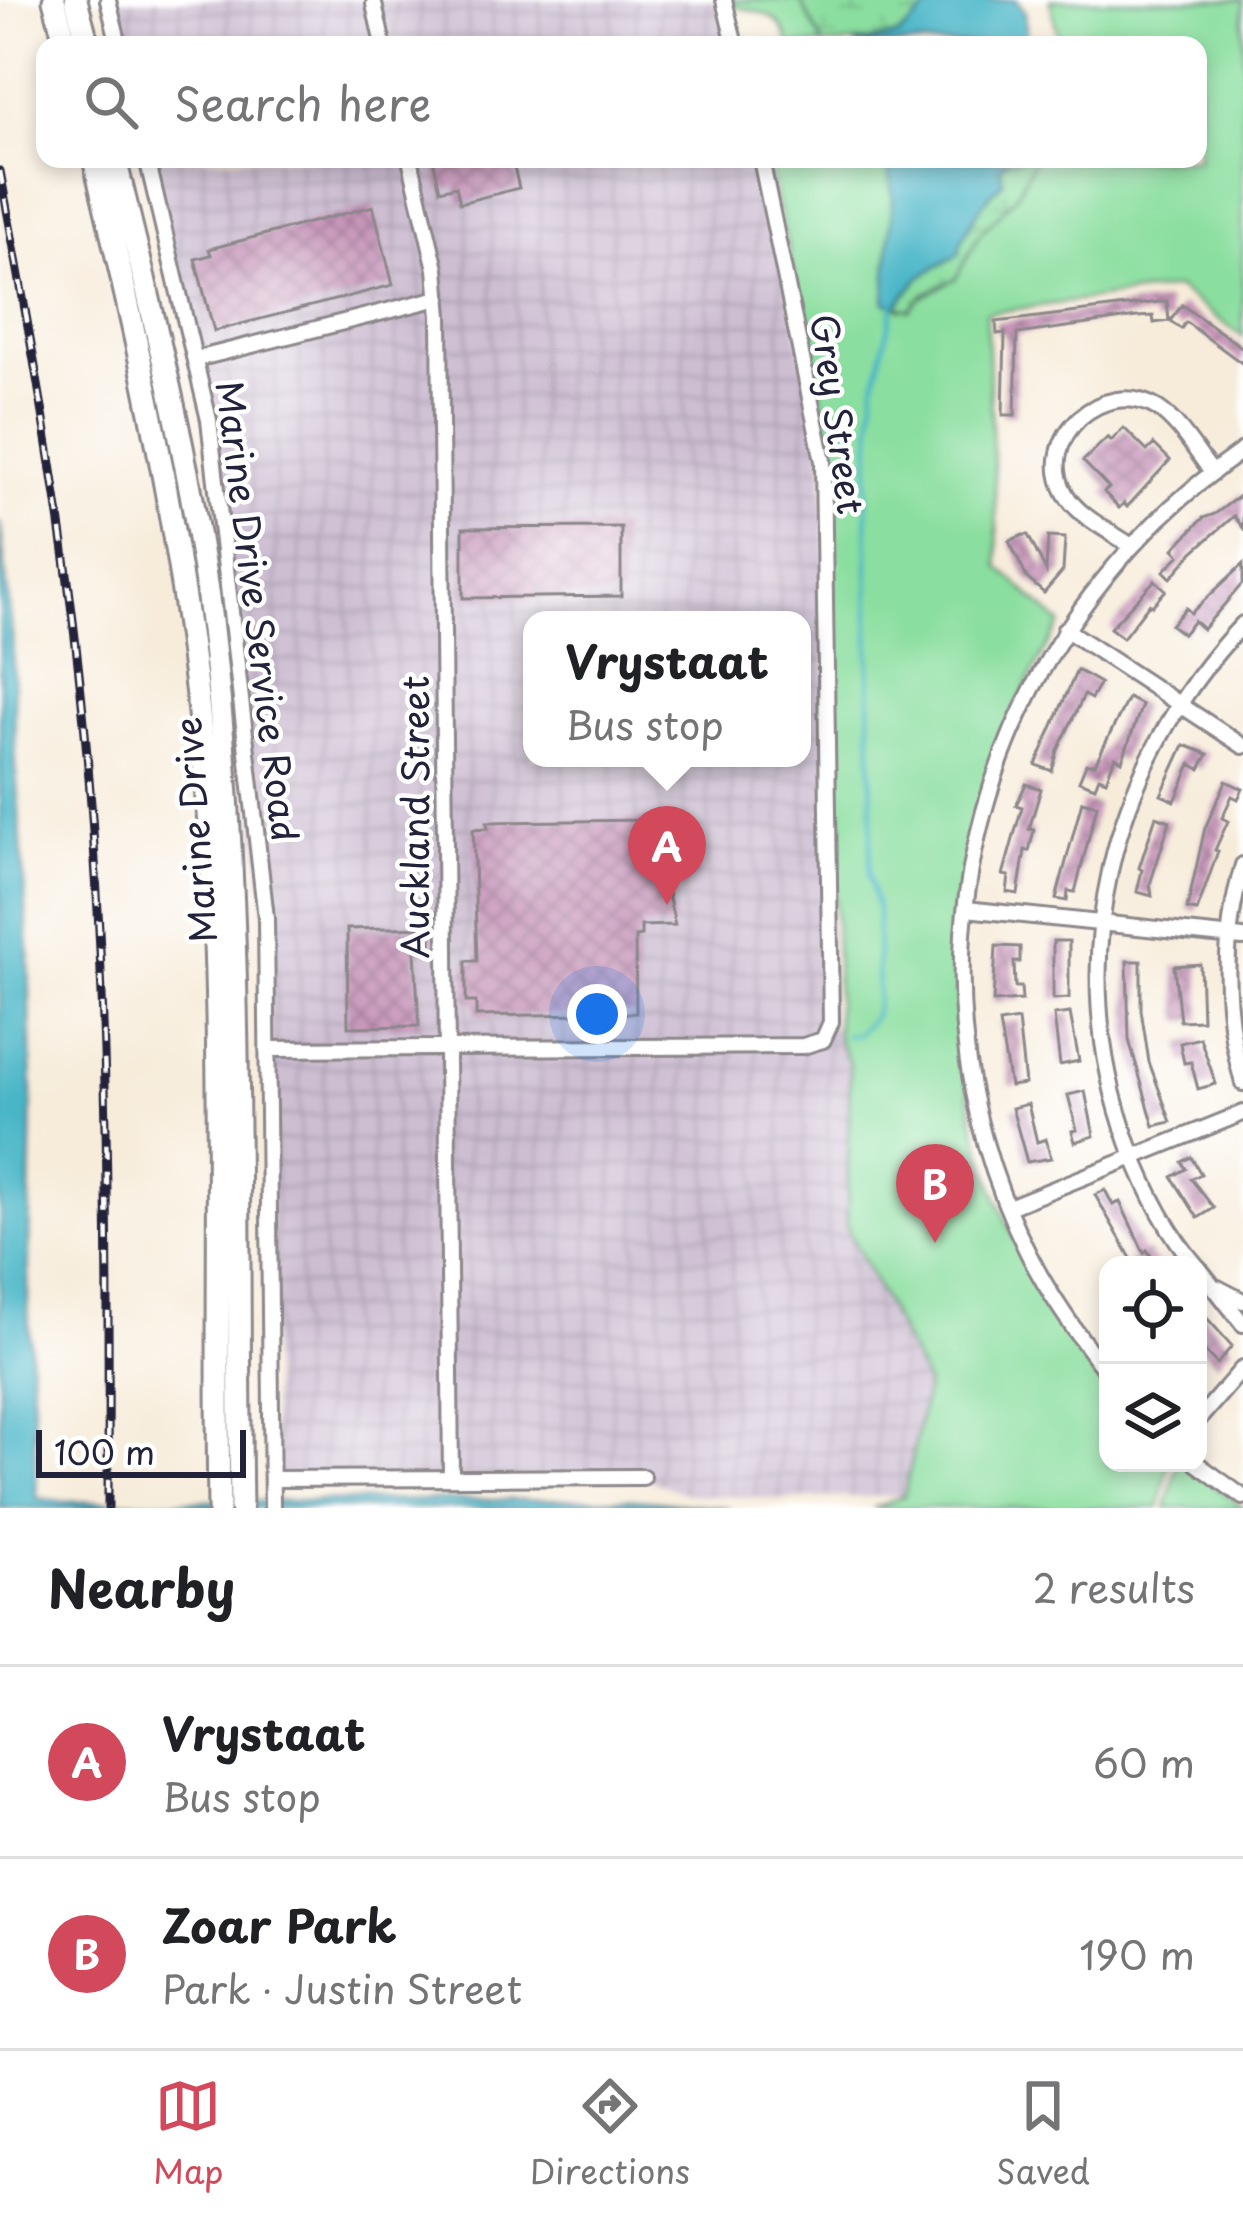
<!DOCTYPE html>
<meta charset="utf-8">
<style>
:root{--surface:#fff;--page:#f2f2f2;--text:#202124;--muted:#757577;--line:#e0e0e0;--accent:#d1495b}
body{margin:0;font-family:"Playpen Sans",sans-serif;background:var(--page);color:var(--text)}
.controls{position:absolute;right:36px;bottom:36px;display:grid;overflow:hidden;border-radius:24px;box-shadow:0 6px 18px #0003}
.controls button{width:108px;height:108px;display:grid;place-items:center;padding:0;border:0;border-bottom:3px solid var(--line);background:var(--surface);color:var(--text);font:60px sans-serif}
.scale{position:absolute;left:36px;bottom:30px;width:210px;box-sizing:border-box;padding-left:12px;border:6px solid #22223b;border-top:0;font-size:33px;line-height:42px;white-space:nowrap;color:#22223b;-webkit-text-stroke:9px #fff;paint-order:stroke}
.you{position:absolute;left:597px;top:1014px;width:42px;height:42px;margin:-30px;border:9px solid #fff;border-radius:50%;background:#1a73e8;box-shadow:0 0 0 18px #1a73e833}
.badge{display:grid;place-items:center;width:78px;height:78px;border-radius:50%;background:var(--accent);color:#fff;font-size:39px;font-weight:700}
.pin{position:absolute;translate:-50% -99px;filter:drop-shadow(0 3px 6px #0008)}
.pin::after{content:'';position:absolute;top:63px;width:42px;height:36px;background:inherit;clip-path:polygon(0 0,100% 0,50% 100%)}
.popup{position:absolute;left:523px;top:611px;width:288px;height:156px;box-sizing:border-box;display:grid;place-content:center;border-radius:24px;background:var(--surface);filter:drop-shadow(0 3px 9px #0005);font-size:39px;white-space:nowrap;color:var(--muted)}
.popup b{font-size:45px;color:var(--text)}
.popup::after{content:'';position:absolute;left:50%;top:100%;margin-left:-24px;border:24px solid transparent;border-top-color:var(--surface)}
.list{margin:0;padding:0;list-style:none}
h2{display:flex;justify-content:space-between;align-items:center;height:156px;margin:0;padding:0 48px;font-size:51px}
h2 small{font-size:39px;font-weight:400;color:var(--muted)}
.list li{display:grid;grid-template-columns:78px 1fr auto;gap:36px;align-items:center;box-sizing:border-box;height:192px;padding:0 48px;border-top:3px solid var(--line)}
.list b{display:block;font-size:45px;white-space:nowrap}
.list p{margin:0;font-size:39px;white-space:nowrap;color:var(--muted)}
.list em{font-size:39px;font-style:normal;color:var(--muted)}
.icon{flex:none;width:66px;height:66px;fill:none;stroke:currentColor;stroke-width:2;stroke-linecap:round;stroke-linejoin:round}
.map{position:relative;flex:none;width:1243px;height:1508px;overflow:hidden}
.search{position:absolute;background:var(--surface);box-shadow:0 6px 18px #0003;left:36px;right:36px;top:36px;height:132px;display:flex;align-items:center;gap:30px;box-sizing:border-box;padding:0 42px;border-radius:24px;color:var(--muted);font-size:45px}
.sheet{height:540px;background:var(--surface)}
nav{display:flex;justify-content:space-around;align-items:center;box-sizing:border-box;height:168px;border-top:3px solid var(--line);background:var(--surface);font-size:33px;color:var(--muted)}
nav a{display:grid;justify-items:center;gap:6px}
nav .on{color:var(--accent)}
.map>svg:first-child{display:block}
.industrial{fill:url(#industrial-grid);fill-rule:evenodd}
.green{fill:#8ade9f;stroke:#56806d;stroke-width:3}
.wetland{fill:url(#wetland-marsh);stroke:#56806d;stroke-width:3}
.water{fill:#4ab6c7;stroke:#366c81;stroke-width:3}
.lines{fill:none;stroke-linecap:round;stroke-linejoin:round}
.stream{stroke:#4ab6c7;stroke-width:4.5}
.building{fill:url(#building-cross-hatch)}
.street-casing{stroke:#8c878a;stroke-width:20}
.primary-casing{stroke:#8c878a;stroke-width:27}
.street{stroke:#fff;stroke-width:14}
.primary{stroke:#fff;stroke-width:21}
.rail-casing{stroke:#22223b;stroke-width:9}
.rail{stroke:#fff;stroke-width:4.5;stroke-dasharray:14;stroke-linecap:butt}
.labels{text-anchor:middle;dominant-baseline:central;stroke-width:9;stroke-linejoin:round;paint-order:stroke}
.street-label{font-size:36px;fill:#22223b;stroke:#fff}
</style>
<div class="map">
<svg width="1243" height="1508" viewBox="0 0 1243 1508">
<defs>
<pattern id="industrial-grid" width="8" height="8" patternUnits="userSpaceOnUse" patternTransform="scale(3)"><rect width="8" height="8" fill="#cdbed2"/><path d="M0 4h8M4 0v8" fill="none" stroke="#b0a3b5"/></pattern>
<pattern id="wetland-marsh" width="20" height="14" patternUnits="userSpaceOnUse" patternTransform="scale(3)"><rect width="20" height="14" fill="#8ade9f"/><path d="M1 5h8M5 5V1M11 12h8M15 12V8" fill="none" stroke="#77be8a"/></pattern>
<pattern id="building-cross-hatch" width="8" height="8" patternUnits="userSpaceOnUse" patternTransform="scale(3)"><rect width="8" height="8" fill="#c795b9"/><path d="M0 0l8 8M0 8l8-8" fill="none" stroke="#a17998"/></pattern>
</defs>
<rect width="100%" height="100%" fill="#fff"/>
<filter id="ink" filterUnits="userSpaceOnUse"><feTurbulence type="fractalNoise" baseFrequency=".00833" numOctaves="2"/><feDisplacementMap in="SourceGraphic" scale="24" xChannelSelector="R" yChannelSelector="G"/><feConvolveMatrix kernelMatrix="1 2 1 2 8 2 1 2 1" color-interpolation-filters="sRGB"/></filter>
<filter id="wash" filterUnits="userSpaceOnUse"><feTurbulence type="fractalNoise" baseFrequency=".004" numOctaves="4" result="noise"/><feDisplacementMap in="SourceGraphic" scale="48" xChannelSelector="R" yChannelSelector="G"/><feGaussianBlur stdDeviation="2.7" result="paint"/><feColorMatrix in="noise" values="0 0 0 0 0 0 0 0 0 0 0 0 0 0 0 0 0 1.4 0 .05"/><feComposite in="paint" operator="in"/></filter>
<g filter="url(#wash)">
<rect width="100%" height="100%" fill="#f7ecda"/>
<path class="industrial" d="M108,0H724L735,45H119Z
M147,159H761L823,461L831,1022L850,1065L847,1228L927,1385L904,1496L782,1499L687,1494L642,1477L272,1479L265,918L216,471ZM532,620H802V758H532Z"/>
<path class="green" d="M732,0H800L824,45H789C783,14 761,12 733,6Z
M1050,0H1243V337L1176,288L986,313L999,567L1061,624C942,814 923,1048 1020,1252C1032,1277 1046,1301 1061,1323C1074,1342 1105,1368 1108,1390C1112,1413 1108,1440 1108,1463H1169L1159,1508H873L904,1496L927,1385L847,1228L850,1065L837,1037L830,448L817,373L767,159H891L888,164L893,199L885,301L902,309L956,278L979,235L1016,196L1034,159H1198V45H1060Z
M1178,1463H1185L1243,1508H1166Z"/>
<path class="wetland" d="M800,0H956C929,5 921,21 899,34C890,40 838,45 824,45Z
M1008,159H1034L1016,196L979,235L956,278L923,294L910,310L897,305L921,276L959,254C961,231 986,198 1003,182L1000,167Z"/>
<path class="water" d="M956,0H1016L1025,11L1027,45H855L898,36L933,4Z
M891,159H1008L1000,167L1003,182C986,198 961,231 959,254L921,276L897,305L885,302L893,199L888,164Z
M0,521L12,634L16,770L29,953L32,1094L28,1302L37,1498L66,1502L631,1499L729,1508H0Z"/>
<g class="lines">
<path class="stream" d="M846,1035L857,1034L874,1016L877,1002L878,913L869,875L872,820L867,498L875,383L895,300"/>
</g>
<g id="blocks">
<path class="building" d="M433,159H512L519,188L460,203L456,186L440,190Z
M373,206L393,285L214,331L195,259L211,255L209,249Z
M1167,301L1169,321L1154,323L1153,316L1137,317L1017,334L1015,415H1003L1005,333L997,334L996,322Z
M1182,305L1243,348V364L1186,322L1181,329L1170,321Z
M1124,428L1147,451L1154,444L1170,460L1127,507L1124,503L1119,508L1104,492L1109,488L1083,461L1108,437L1111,441Z
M1243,493V528L1234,516L1193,552L1171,578L1164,571L1180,555L1174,549L1203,518L1215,514Z
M621,527V596L463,598V528Z
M1023,535H1028L1046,571L1048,537L1065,538L1063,571L1044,593L1027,578L1009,541Z
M1243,564V583L1203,629L1194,621L1183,634L1171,625L1186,608L1191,613Z
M1155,580L1166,590L1152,606L1149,604L1123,638L1110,628Z
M1077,670L1100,683L1091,699L1084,695L1058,750L1052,771L1036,765Z
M1128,698L1142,705L1122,761L1115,757L1106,780L1099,777L1095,787L1079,781L1086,764H1095Z
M1184,745L1208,754L1200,769L1191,764L1175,801L1161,795Z
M1226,781L1243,789L1238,799L1232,796L1222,818L1228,821L1215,850L1218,851L1197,911L1187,909L1205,828Z
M1026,784L1041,789L1029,829L1034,830L1029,851L1025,850L1018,894L1007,892L1009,876L1003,875L1022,807L1016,805Z
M1082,801L1097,805L1075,892L1068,891L1067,901L1056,899Z
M1156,816L1170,821L1150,884L1152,896L1137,892L1142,870L1139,868Z
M647,820V828L667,829V889L675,925L641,926V936L635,937L636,1013L476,1016V1002H466V961H477L473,829L488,828L487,822Z
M431,927V951H415L419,1026L348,1027L347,929Z
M1053,941H1069V998L1053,999Z
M996,946L1020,947V962H1014L1015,987H1021L1022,1000L993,1002Z
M1127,961H1141V1010L1149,1062L1171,1122L1154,1126L1129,1040Z
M1200,964L1202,1020L1180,1021L1174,966Z
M1070,1013L1079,1061L1060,1065L1054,1015Z
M1018,1020L1025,1084L1010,1086L999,1023Z
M1200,1038L1216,1084L1198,1089L1191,1062L1184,1063L1180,1043Z
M1085,1091L1094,1136L1075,1142L1072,1131L1077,1130L1068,1095Z
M1028,1104L1037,1142L1046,1139L1051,1158L1027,1162L1012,1108Z
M1191,1157L1201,1174L1191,1179L1214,1208L1198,1218L1172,1177L1186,1169L1182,1162Z
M1105,1190L1113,1205L1120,1202L1144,1253L1147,1250L1157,1265H1125L1132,1260L1095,1195Z
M1198,1308L1232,1346L1217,1364L1198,1344Z"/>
</g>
</g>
<g filter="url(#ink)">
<use href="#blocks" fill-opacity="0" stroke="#8c878a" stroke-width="3"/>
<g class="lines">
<defs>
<path id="street" d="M108,0L119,45
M724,0L735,45
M374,4L383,45
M147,159L209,420L266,918L272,1508
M410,159L436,269L440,317L451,1478
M196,359L439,298
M1130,545C1110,531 1077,516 1065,493C1035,438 1104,376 1157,408C1179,422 1196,452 1212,472
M1065,629L1243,746
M1243,865C1222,937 1223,1012 1243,1083
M966,909L1243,938
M267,1049L803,1046L823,1040L831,1022L823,461L761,159
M1009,1207L1243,1113
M1196,1265C1166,1231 1145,1187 1129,1145C1061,963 1110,763 1243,624
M1198,1267L1243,1324
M1218,1288L1243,1301
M1108,1374C1078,1336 1050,1297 1028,1253C884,965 983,631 1243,450
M1198,1420L1243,1368
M1196,1463L1243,1497
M272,1479L643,1477"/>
<path id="primary" d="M54,0L66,45
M76,0L88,45
M94,159C143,362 187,565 205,774C226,1017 215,1264 219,1508
M115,159C153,315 193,470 212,629C246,921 236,1215 241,1508"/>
</defs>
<use href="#street" class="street-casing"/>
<use href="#primary" class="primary-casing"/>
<use href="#street" class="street"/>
<use href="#primary" class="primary"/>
<defs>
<path id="rail" d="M0,171C30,335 60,499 78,664C109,942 109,1228 108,1508"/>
</defs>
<use href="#rail" class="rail-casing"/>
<use href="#rail" class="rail"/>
</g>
</g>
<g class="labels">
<g class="street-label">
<text transform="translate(839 414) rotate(82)">Grey Street</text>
<text transform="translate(259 611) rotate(83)">Marine Drive Service Road</text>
<text transform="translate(414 817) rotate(-90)">Auckland Street</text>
<text transform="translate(194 830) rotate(-94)">Marine Drive</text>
</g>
</g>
</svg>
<div class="controls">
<button><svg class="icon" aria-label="locate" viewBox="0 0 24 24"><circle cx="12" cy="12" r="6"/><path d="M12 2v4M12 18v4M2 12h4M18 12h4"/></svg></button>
<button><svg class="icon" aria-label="layers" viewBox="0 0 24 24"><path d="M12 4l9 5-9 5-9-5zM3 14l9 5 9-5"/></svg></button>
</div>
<div class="scale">100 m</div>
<div class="you"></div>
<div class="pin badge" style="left:667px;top:905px">A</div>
<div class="popup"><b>Vrystaat</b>Bus stop</div>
<div class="pin badge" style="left:935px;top:1243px">B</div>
<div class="search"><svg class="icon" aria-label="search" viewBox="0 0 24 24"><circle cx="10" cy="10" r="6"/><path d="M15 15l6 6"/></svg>Search here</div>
</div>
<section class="sheet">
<h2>Nearby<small>2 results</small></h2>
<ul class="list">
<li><span class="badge">A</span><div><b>Vrystaat</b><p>Bus stop</p></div><em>60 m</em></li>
<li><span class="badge">B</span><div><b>Zoar Park</b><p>Park · Justin Street</p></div><em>190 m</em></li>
</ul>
</section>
<nav>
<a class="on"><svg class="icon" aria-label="map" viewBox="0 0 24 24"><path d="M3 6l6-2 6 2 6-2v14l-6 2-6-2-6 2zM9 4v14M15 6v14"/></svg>Map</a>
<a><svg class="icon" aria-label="directions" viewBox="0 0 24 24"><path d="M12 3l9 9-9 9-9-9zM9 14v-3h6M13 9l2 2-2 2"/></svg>Directions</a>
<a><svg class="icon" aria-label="saved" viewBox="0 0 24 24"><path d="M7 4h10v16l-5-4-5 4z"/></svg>Saved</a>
</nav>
